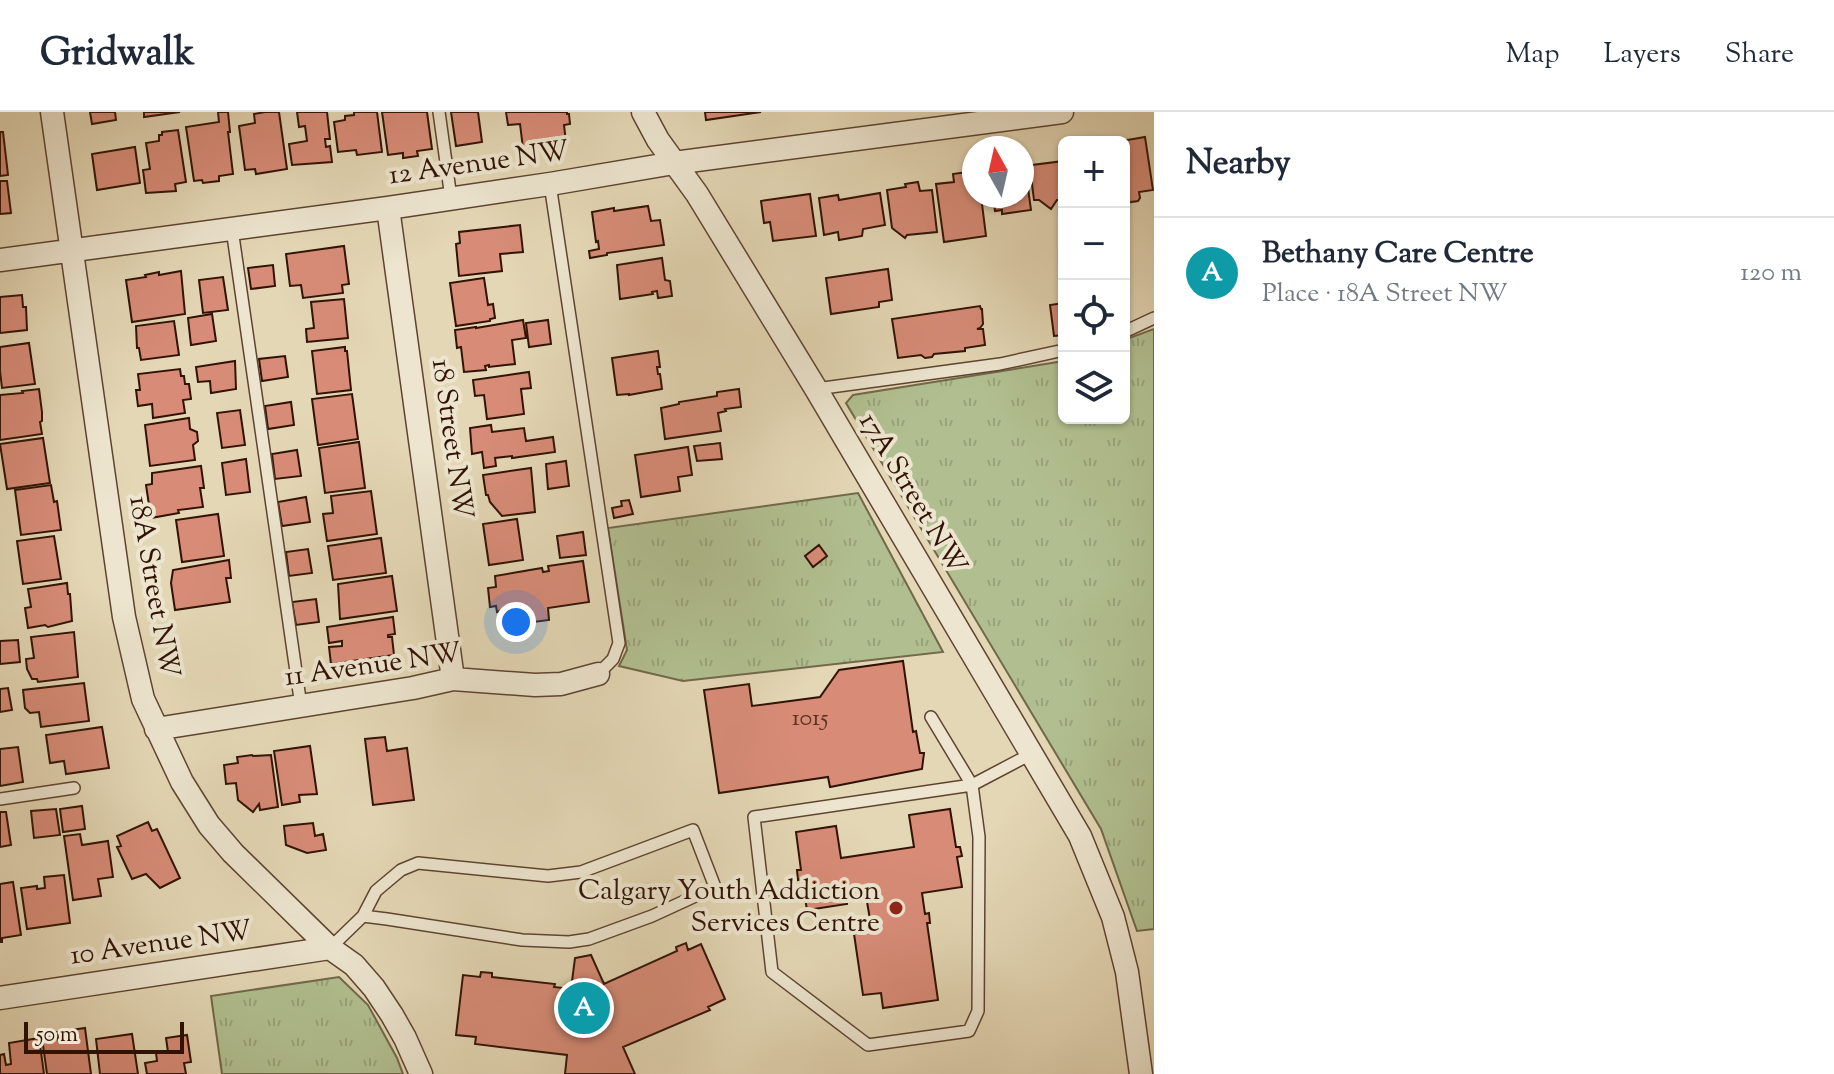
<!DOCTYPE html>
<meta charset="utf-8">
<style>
:root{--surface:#fff;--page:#f2f2f3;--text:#1f2937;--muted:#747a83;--line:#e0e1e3;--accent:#0b8043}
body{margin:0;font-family:"Sorts Mill Goudy",serif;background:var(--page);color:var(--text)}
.controls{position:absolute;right:24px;top:24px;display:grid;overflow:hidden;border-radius:12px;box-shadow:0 2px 6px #0004}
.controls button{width:72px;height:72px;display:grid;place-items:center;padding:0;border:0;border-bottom:2px solid var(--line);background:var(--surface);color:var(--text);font:40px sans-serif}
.compass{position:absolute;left:962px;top:24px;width:72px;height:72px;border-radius:50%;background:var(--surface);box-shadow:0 2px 6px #0004;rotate:352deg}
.scale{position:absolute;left:24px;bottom:20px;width:160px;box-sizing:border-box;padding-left:8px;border:4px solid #311304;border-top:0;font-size:22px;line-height:28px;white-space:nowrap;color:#311304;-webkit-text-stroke:6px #ede5cf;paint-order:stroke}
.you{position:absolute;left:516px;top:510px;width:28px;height:28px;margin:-20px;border:6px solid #fff;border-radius:50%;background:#1a73e8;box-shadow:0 0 0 12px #1a73e833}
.badge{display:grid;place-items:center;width:52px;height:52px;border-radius:50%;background:var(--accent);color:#fff;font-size:26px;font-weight:700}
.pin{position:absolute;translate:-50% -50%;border:4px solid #fff;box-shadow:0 2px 8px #0006}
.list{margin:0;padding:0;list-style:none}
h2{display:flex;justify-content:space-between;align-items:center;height:104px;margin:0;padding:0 32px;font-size:34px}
h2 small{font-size:26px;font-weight:400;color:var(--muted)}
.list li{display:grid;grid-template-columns:52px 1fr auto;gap:24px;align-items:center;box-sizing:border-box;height:112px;padding:0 32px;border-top:2px solid var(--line)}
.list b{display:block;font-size:30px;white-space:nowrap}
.list p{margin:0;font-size:26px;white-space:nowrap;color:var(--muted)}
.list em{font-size:26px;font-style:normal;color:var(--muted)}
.icon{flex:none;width:44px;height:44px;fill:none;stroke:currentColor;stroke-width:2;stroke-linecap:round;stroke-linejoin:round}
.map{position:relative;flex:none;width:1154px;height:962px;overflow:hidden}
header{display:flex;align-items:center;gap:48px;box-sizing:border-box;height:112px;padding:0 40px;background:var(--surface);border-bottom:2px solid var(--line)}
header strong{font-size:38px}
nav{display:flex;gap:44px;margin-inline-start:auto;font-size:28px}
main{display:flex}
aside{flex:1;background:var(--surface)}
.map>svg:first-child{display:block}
.grass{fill:url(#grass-tufts);stroke:#71694a;stroke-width:2}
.building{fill:#d88c78;stroke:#311304;stroke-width:2}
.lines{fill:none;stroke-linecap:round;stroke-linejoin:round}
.service-casing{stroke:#5e4430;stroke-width:14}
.minor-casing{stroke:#5e4430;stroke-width:25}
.service{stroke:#ede5cf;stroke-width:11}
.minor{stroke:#ede5cf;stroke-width:22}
.poi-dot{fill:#8f2418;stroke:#ede5cf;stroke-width:3}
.labels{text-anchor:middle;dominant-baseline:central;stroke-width:8;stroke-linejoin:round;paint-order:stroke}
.number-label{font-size:24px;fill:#5b3121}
.street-label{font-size:28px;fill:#311304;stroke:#ede5cf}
.poi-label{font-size:28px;fill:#311304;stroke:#ede5cf;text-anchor:end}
</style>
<header>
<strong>Gridwalk</strong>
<nav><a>Map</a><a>Layers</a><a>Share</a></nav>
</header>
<main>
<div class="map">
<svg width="1154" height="962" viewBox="0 0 1154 962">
<defs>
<pattern id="grass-tufts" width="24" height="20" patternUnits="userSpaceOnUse" patternTransform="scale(2)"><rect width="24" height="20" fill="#b1bf90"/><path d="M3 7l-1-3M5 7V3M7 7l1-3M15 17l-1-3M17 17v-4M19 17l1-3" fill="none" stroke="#99a37b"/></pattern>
</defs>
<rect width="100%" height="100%" fill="#e4d7b5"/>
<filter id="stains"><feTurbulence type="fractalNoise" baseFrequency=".0025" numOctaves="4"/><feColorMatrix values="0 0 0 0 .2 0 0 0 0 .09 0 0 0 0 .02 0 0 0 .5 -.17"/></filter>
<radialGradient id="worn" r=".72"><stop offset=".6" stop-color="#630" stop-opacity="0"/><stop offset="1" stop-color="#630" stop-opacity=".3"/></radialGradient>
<path class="grass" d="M1154,217V817L1137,819L1101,717L846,291L853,283L1064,249V306H1124V228Z
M858,381L943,540L683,569L619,554L627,538L608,416Z
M339,865L368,893L397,946L403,962H222L211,884Z"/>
<path class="building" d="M90,0H115L116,8L92,12Z
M144,0H180L144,5Z
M218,0H228L230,20H228L233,62L219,64V69L203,71L202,68L194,69L186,15L219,10Z
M265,0H279L287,57L256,62L255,57L245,58L239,14L255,11L254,2Z
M297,0H327L330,27H325L326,35L330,34L332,50L292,53L289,32L307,29L305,14L299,15Z
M354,0H377L382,40L357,43L356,38L338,40L334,10L345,8V4L354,3Z
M382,0H427L432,37L417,39L418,44L403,46V41L388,43Z
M451,0H478L482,30L456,34Z
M506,0H567V2H569L570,12L564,13L566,30L523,36L520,12L508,13Z
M705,0H761L706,8Z
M178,18L186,70L175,72L176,79L146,81L143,58L150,57L146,31L159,29V23H162V20Z
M0,20H3L8,63L0,64Z
M1145,25L1153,78L1139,80L1140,86L1138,89L1124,91V30H1116Z
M135,35L140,71L97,78L92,42Z
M1064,49V93L1060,90L1059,88H1057L1051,97L1039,88H1034L1030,56L1032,53Z
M1025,54L1031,98L1002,102V98L995,99L993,84H1022V55Z
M974,59V84H981L986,124L944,130L936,72L954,70L953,62Z
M0,69H7L11,101L0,102Z
M918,70L920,79L932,78L937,120L907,123L905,126L892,116L887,78L906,75L905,72Z
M880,81L885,113L863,117L862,124L839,128L838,120L824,123L819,86L838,83L839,88Z
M810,82L816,124L773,129L770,110L764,111L761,89Z
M648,94L651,109L660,108L664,133L607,141V143L590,146L589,139L599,137L598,129L596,130L592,100L614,96V99Z
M520,113L523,140L500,142L502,159L459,164L456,132L460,131L459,120Z
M344,134L349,172L342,173L343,181L303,186L301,173L290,174L286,142Z
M662,146L665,168L670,169L672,184L658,186L657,179L652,180L653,182L620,187L617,153Z
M273,153L275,174L251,177L248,156Z
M888,157L892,188L879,190V195L831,202L826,166Z
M181,159L185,202L132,210L126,168L146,165L145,163L159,160V163Z
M223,165L228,198L203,201L199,168Z
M484,166L488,193L493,192L495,206L490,207V209L456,214L450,171Z
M22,183L23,195H26L27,218L0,221V185Z
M344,187L348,226L307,230L306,217L314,216L311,190Z
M1064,191V223L1054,224L1050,193Z
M980,194L981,197H982L983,212L980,216L977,217H983L985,233L965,236V239L934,242L932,245L925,246L921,243L898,246L892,207Z
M212,202L216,229L191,233L188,206Z
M523,208L526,226L512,228L515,252L489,255V253L485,254L486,258L464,260L461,235L457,236L455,218L476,215V216Z
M548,208L551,232L529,235L526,211Z
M174,209L179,243L141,248L139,236H137L136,214Z
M29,231L35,272L2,276L0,259V235Z
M345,235V239H347L351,278L317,282L312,239Z
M658,239L660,255H657L658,262H660L662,277L629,283V282L617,283L612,246Z
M285,244L288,265L262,269L259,247Z
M235,249L236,277L211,281L210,269L198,270L196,255Z
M180,257L181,264H184L185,272H189L191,287L183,288L185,301L153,306L152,292L138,294L136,278H140L138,262Z
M529,260L531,276L521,277L524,302L487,307L484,283L475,284L473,268Z
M39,277L42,300V309L40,310L42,322L0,328V283L23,281L22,279Z
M739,277L741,295L725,297L726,299L718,301L721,319L665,327L661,296L679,292V290L717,284V280Z
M352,282L358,327L318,333L312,287Z
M291,290L294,313L268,317L265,294Z
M240,298L245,333L222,336L217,301Z
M189,306L190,317L197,320L198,329L193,333L195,348L150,354L145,313Z
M491,313L492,320L524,316L526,329L553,325L555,340L512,346V344L495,346L496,354L484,356L482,340L472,342L470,316Z
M43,326L50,371L7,377L0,332Z
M359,330L365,376L325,381L319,336Z
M720,331L722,347L697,349L694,334Z
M688,335L692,363L678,365L680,379L641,385L635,343Z
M297,338L301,364L275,367L272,342Z
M246,347L250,380L226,383L222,351Z
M566,349L569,374L548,377L546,352Z
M201,354L204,376H200L203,395L178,398L179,401L151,406L146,373L152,372V361Z
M531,356L535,400L502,404L490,390L488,383H486L483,363Z
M51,373L54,390L57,389L61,418L21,423L15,378Z
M371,379L377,422L327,429L323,402L333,401L331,384Z
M306,385L310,410L282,414L278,390Z
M629,388L633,402L614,406L612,396L622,394L621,389Z
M218,402L224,444L182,450L176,408Z
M517,407L523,448L489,453L483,412Z
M583,420L586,443L560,446L557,424Z
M54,424L61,467L23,472L17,429Z
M381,426L386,461L333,468L328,434Z
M819,433L827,444L813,455L805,444Z
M308,437L312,461L289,464L286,440Z
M229,448L231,466H226L230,490L175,498L171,471L173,458Z
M583,449L589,490L548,496L549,508L502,514L499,499L497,500L496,494L490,495L488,476L496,475L495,464L542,456L543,460L549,459L548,454Z
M392,464L397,499L340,507L338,472Z
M67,471L68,482H70L72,509L48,515L45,513L28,516L25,496L31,495L28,477Z
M316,487L319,510L296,513L292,490Z
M393,505L395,522L388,523V525H392L394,543L331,552L329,535L342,534V529L329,531L327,515Z
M74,520L78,565L38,570L37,567H32L27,557L26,547L34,546L31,525Z
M18,528L20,550L0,552V529Z
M903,549L913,620L916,619L920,641H924L922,657L830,675L828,665L719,681L704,578L749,572L752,594L820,585L839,558Z
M84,571L89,609L41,615L39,600L30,601L25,596L23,578Z
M8,576L12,598L0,600V577Z
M102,615L109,656L66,662L64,649L50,651L46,623Z
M385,625L387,639L407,636L414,688L373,693L365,627Z
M310,634L317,682L299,683L300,690L282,693L274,639Z
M18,635L23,670L0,674V637Z
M252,643L253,644L271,643L278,695L260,698L259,692L253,700L238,688L236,671L226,672L224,653L238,651L237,645Z
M82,694L85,717L63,720L60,697Z
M56,697L60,723L34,726L31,699Z
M950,697L956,735H960L962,744L957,745L962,775L922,781L925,802L929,801L930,811H927L938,888L883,896L881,881L863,883L854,822L872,819L866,784L847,787V792L807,798L802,767L798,768L797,758H801L796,720L836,714L841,746L914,735L909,703Z
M0,700H6L11,733L0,735Z
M148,710L152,719L157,717L180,766L160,776L146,762L132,767L117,735L121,734L117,724Z
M313,711L315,724L323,722L326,738L307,741L286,733L284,714Z
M80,722L82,733L108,729L113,765L98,767L101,784L73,788L64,724Z
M64,763L70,811L27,817L21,776L37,774V777L45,776L44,765Z
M13,770L21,823L2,826V830H0V772Z
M686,831L688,838L701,832L725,887L708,895L710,898L623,935L635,962H565L567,943L475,932L476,925L456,923L463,863L480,865L481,860L492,861V865L555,872L554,875L571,877L575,846L591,843L604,872L677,839L676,835Z
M85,916L91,962H47L42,926L57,924L59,931L57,920Z
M132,922L138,962H100L96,927Z
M187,923L191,950L184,951L186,962H147L145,951L157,949L156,941L168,940L166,926Z
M39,926L44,962H0V943L4,942L6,953L11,952L9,931Z"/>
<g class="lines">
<defs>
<path id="service" d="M439,0L451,86
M550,72L619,531L613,547L598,562
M232,117L301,594
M1124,220L1154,206
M816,277L1000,252L1064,238
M931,605L972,673L979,725L978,899L969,919L868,933L772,860L754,705L972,673L1031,642
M0,687L74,676
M330,836L363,804L376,779L401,758L418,751L548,764L581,760L693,718L715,775L652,804L589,827L569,830L522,828L387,807L363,804"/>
<path id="minor" d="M52,0L124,505L143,587L182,670L209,713L233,741L330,836L354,853L374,876L392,903L405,926L421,962
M643,0L658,28L697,82L816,277L1080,724L1113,805L1127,860L1141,962
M388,96L453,567
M0,148L388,96L550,72L674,51L1062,0
M156,617L413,576L453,567L535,573L561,572L598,562
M0,886L330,836"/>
</defs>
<use href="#service" class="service-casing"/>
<use href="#minor" class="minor-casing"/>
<use href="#service" class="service"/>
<use href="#minor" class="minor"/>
</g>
<circle class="poi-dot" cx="896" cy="796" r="8"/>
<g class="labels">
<g class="number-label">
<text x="810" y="607">1015</text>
</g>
<g class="street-label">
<text transform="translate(479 52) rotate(-8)">12 Avenue NW</text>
<text transform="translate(451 327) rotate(82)">18 Street NW</text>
<text transform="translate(912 382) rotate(59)">17A Street NW</text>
<text transform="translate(153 475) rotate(80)">18A Street NW</text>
<text transform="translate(373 554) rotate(-8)">11 Avenue NW</text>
<text transform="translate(161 832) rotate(-8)">10 Avenue NW</text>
</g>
<g class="poi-label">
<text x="880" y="780">Calgary Youth Addiction<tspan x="880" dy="32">Services Centre</tspan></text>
</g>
</g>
<rect width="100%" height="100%" filter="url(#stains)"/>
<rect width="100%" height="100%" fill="url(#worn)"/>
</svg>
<div class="controls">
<button>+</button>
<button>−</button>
<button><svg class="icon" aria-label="locate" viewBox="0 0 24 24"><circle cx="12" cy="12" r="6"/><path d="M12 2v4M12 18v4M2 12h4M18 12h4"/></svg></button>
<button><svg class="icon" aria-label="layers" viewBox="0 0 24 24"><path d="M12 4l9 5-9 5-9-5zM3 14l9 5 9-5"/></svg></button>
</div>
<svg class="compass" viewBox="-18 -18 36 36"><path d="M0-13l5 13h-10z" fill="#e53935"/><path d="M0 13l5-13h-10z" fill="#747a83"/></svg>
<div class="scale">50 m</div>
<div class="you"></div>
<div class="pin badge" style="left:584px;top:896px;background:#0f9aa8">A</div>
</div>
<aside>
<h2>Nearby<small></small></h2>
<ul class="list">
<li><span class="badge" style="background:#0f9aa8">A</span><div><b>Bethany Care Centre</b><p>Place · 18A Street NW</p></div><em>120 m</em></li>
</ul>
</aside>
</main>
